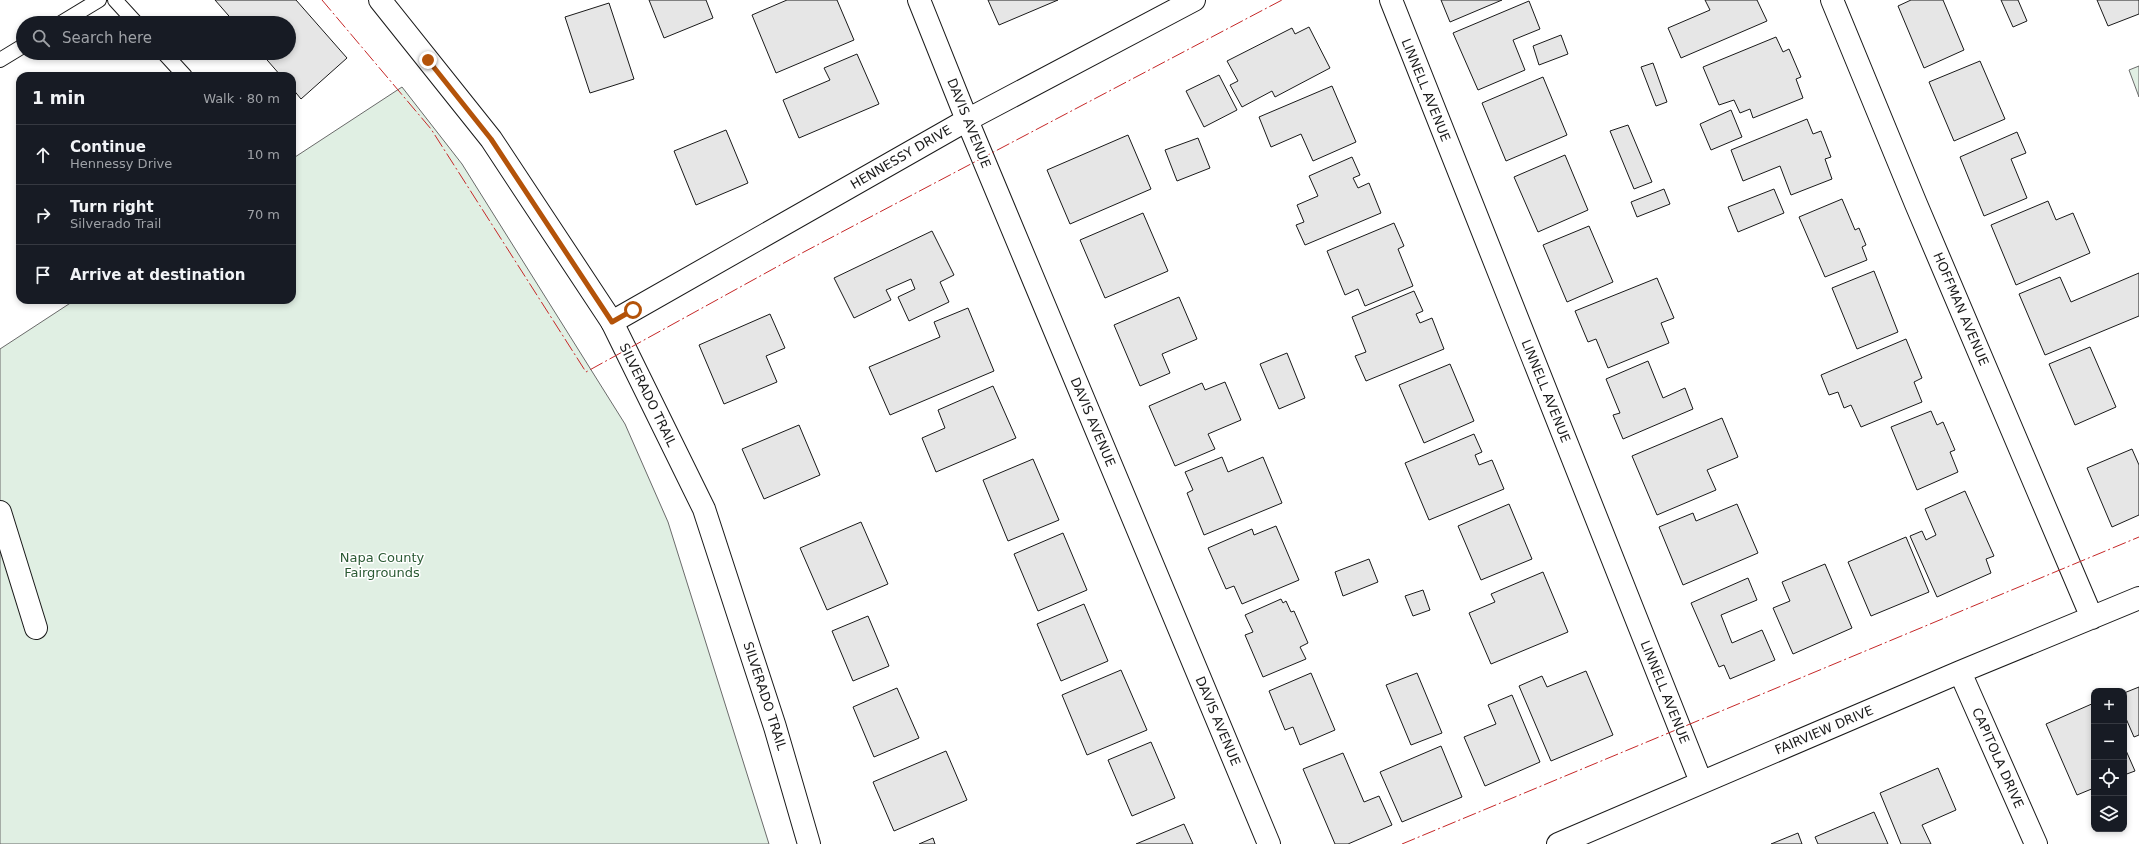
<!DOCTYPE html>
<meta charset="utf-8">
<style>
:root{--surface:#171b24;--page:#242831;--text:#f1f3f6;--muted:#9ea1a6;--line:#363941}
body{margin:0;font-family:"DejaVu Sans",sans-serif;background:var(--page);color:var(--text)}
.controls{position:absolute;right:12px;bottom:12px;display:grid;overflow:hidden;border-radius:8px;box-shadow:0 2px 6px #0003}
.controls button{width:36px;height:36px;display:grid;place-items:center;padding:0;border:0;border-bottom:1px solid var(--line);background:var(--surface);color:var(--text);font:20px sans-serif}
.stop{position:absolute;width:12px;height:12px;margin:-9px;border:3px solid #b45309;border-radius:50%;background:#fff}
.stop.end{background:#b45309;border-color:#fff;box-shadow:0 1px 4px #0008}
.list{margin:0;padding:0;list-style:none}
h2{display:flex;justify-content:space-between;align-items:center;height:52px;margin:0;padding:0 16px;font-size:17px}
h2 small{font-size:13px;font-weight:400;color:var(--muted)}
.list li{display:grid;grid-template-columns:26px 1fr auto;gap:12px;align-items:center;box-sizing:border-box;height:60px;padding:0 16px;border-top:1px solid var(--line)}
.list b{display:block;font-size:15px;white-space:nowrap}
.list p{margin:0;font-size:13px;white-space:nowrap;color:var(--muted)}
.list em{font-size:13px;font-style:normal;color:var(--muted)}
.icon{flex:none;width:22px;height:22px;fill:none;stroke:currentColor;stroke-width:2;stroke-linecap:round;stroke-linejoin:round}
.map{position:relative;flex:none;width:2139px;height:844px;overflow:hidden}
.search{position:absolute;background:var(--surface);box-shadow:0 2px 6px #0003;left:16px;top:16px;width:280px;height:44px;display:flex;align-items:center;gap:10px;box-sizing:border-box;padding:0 14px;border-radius:22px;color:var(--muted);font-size:15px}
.panel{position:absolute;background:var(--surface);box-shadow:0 2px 6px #0003;left:16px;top:72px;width:280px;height:232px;border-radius:12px}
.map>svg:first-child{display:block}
.green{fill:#e0efe3;stroke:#6a6a6a}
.building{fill:#e6e6e6;stroke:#1a1a1a}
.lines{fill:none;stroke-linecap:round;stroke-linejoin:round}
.lane-casing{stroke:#1a1a1a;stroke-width:16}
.street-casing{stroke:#1a1a1a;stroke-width:24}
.primary-casing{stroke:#1a1a1a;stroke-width:24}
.lane{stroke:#fff;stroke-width:14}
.street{stroke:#fff;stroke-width:22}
.primary{stroke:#fff;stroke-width:22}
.power{stroke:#c62828;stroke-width:1;stroke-dasharray:14 3 2 3;stroke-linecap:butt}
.route{stroke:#b45309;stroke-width:5}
.labels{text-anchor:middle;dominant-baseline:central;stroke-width:3;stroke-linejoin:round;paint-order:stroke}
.street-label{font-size:13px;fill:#1a1a1a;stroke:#fff}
.park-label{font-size:13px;fill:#2b5a34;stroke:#fff}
</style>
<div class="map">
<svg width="2139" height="844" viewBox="0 0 2139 844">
<rect width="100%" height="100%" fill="#fff"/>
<path class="green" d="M2139,66V97L2129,70Z
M402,87L462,164L625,424L668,522L769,844H0V349L75,300H292V159Z"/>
<path class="building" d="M215,0H296L347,58L301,99L292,88V76H281L261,53H289V23H235Z
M649,0H706L713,18L664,38Z
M787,0H837L854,40L776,73L752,15Z
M988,0H1058L999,25Z
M1441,0H1502L1450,22Z
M1705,0H1757L1767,21L1681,58L1668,28L1710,10Z
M1911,0H1943L1964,50L1924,68L1898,6Z
M2001,0H2018L2027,21L2013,27Z
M2097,0H2139V14L2108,26Z
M1529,1L1540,29L1513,40L1525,70L1478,90L1453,33Z
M609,3L634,79L590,93L565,17Z
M1309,27L1330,68L1275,97L1272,91L1242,107L1230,85L1238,81L1227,61L1292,28L1295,34Z
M1561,35L1568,54L1539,65L1533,46Z
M1776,37L1783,52L1789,49L1801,77L1796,79L1803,98L1753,118L1750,109L1740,113L1734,100L1719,105L1703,67Z
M857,54L879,104L799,138L783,100L830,80L824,68Z
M1980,61L2005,119L1954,141L1929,82Z
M1653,63L1667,102L1656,106L1641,67Z
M1219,75L1237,110L1204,127L1186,91Z
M1543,77L1567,135L1506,161L1482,103Z
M1332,86L1356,142L1313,161L1301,134L1271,147L1259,117Z
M1731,110L1742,137L1711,150L1700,124Z
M1807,119L1813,134L1821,131L1831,157L1825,159L1832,179L1791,195L1780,166L1743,181L1731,150Z
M1628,125L1652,182L1634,189L1610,131Z
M726,130L748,183L696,205L674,151Z
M2017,132L2026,153L2011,159L2027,198L1984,216L1960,157Z
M1128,135L1151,189L1070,224L1047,170Z
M1198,138L1210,168L1177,181L1165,150Z
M1565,155L1588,210L1538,232L1514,177Z
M1352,157L1360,175L1353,178L1358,188L1369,183L1381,213L1305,245L1296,225L1304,222L1297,205L1318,196L1309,176Z
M1664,189L1670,204L1637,217L1631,202Z
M1774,189L1784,213L1738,232L1728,207Z
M1842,199L1855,230L1859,228L1866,245L1862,247L1867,260L1825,277L1799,217Z
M2048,201L2056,220L2073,213L2090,253L2016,285L1991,225Z
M1143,213L1168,271L1105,298L1080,240Z
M1394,223L1404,246L1398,249L1413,286L1365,306L1358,289L1345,295L1327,251Z
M1589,226L1613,282L1567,302L1543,245Z
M932,231L954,275L940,282L949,302L909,321L898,297L915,289L911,279L886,290L891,300L854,318L834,278Z
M1874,271L1898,332L1857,349L1832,288Z
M2139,273V316L2045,355L2019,294L2060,277L2071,302Z
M1657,278L1674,318L1661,323L1669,343L1608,368L1596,339L1588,342L1575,311Z
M1414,291L1423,311L1416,314L1420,323L1432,318L1444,349L1366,381L1355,356L1366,352L1352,317Z
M1179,297L1197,339L1162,354L1170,373L1140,386L1114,325Z
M968,308L994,371L890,415L869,367L940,337L934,322Z
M770,314L785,348L766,356L777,382L724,404L699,345Z
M1906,339L1922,378L1914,382L1922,402L1861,427L1851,405L1844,408L1838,392L1829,395L1821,375Z
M2090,347L2116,407L2075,425L2049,364Z
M1287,353L1305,398L1279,409L1260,364Z
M1648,361L1663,398L1685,388L1693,409L1623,439L1613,415L1620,413L1606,379Z
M1450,364L1474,421L1424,443L1399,385Z
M1225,382L1241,420L1208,434L1215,449L1175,466L1149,406L1202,383L1205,390Z
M993,386L1016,438L936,472L922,438L945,428L938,410Z
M1931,411L1937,425L1943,422L1955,450L1950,452L1958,472L1917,490L1891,427Z
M1722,418L1738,457L1707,470L1716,490L1657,515L1632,456Z
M799,425L820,475L764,499L742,449Z
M1474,434L1482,452L1475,455L1479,465L1492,460L1504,489L1429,520L1405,463Z
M2132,449L2139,465V515L2112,527L2087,468Z
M1222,457L1228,472L1263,457L1282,503L1204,535L1187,493L1193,490L1185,472Z
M1033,459L1059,520L1008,541L983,480Z
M1965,491L1994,556L1986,559L1991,573L1937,597L1910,536L1922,531L1926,540L1936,535L1925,509Z
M1509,504L1532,559L1481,580L1458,526Z
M1737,504L1758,553L1683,585L1659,527L1693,513L1696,521Z
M861,522L888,584L827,610L800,548Z
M1276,526L1299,580L1242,604L1234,586L1226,589L1208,548L1252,529L1254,535Z
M1063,533L1087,590L1038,611L1014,554Z
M1906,537L1929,592L1871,616L1848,562Z
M1369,559L1378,582L1343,596L1335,572Z
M1825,564L1852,628L1793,654L1773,608L1790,601L1782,582Z
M1543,572L1568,632L1491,664L1469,613L1495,602L1491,594Z
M1748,578L1757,600L1721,615L1732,643L1762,630L1775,660L1730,679L1724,665L1719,667L1691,603Z
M1423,590L1430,610L1413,616L1405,596Z
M1281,599L1283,603L1286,601L1291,612L1294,611L1308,643L1300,647L1306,659L1263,677L1245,635L1253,632L1245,615Z
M1084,604L1108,661L1061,681L1037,624Z
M868,616L889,666L853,681L832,631Z
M1121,670L1147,730L1087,755L1062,695Z
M1586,671L1613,735L1551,761L1519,686L1542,676L1547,687Z
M1311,673L1335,730L1300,745L1293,727L1285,730L1269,691Z
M1417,673L1442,733L1411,745L1386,685Z
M2139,687V735L2134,737L2124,714V693Z
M897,688L919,738L874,757L853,707Z
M1512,695L1540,762L1485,786L1464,737L1496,724L1488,705Z
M2094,703V788L2077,795L2046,724Z
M1151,742L1175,798L1132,816L1108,760Z
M1441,746L1462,797L1402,822L1380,772Z
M2124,746L2135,771L2124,775Z
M946,751L967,800L894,831L873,782Z
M1343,753L1364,802L1379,796L1392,825L1348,844H1335L1303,769Z
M1938,768L1956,810L1922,825L1931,844H1901L1880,793Z
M1874,812L1888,844H1818L1815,837Z
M1184,824L1193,844H1136Z
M1798,833L1802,844H1771Z
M933,838L935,844H919Z"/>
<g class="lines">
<defs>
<path id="lane" d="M115,0L136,23
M61,23L99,0
M164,53L185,76
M0,60L23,46"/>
<path id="street" d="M919,0L967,120L1269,844
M1391,0L1701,782
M1832,0L1916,204L2092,618
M612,322L967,120L1194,0
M0,512L36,628
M1960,672L2036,844
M1558,844L1960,672L2139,598"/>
<path id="primary" d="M380,0L491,139L612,322L704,509L775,727L809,844"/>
</defs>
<use href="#lane" class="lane-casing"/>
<use href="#street" class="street-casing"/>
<use href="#primary" class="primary-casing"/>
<use href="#lane" class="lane"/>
<use href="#street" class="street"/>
<use href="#primary" class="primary"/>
<path class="power" d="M322,0L431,129L586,372L802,253L1282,0
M1402,844L2139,537"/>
</g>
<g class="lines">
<path class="route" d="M428,60L491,139L612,322L633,310"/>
</g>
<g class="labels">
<g class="street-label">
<text transform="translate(1426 90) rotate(68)">LINNELL AVENUE</text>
<text transform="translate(969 123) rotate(68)">DAVIS AVENUE</text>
<text transform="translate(901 157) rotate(-30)">HENNESSY DRIVE</text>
<text transform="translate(1961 309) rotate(67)">HOFFMAN AVENUE</text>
<text transform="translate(1546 391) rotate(68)">LINNELL AVENUE</text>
<text transform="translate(648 395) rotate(64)">SILVERADO TRAIL</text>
<text transform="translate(1093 422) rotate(67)">DAVIS AVENUE</text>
<text transform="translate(1665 692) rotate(68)">LINNELL AVENUE</text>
<text transform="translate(765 696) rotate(72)">SILVERADO TRAIL</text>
<text transform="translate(1218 721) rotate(67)">DAVIS AVENUE</text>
<text transform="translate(1824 730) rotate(-23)">FAIRVIEW DRIVE</text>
<text transform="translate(1998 758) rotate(66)">CAPITOLA DRIVE</text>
</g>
<g class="park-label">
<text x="382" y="557">Napa County<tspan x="382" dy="15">Fairgrounds</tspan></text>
</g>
</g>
</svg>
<div class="controls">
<button>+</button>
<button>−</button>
<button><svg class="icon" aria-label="locate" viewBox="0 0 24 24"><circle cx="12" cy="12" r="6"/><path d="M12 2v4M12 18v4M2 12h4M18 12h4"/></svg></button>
<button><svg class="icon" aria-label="layers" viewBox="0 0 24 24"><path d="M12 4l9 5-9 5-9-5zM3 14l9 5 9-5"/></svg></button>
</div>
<div class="stop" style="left:633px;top:310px"></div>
<div class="stop end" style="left:428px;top:60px"></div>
<div class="search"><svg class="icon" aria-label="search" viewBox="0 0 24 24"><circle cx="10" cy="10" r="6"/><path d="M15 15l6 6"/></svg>Search here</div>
<section class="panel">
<h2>1 min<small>Walk · 80 m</small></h2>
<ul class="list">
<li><svg class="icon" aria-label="ahead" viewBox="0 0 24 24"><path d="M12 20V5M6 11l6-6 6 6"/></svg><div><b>Continue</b><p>Hennessy Drive</p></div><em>10 m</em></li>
<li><svg class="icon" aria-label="right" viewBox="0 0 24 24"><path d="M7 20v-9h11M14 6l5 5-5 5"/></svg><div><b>Turn right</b><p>Silverado Trail</p></div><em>70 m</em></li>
<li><svg class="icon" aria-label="arrive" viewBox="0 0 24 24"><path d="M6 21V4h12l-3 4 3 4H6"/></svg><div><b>Arrive at destination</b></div></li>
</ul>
</section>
</div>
